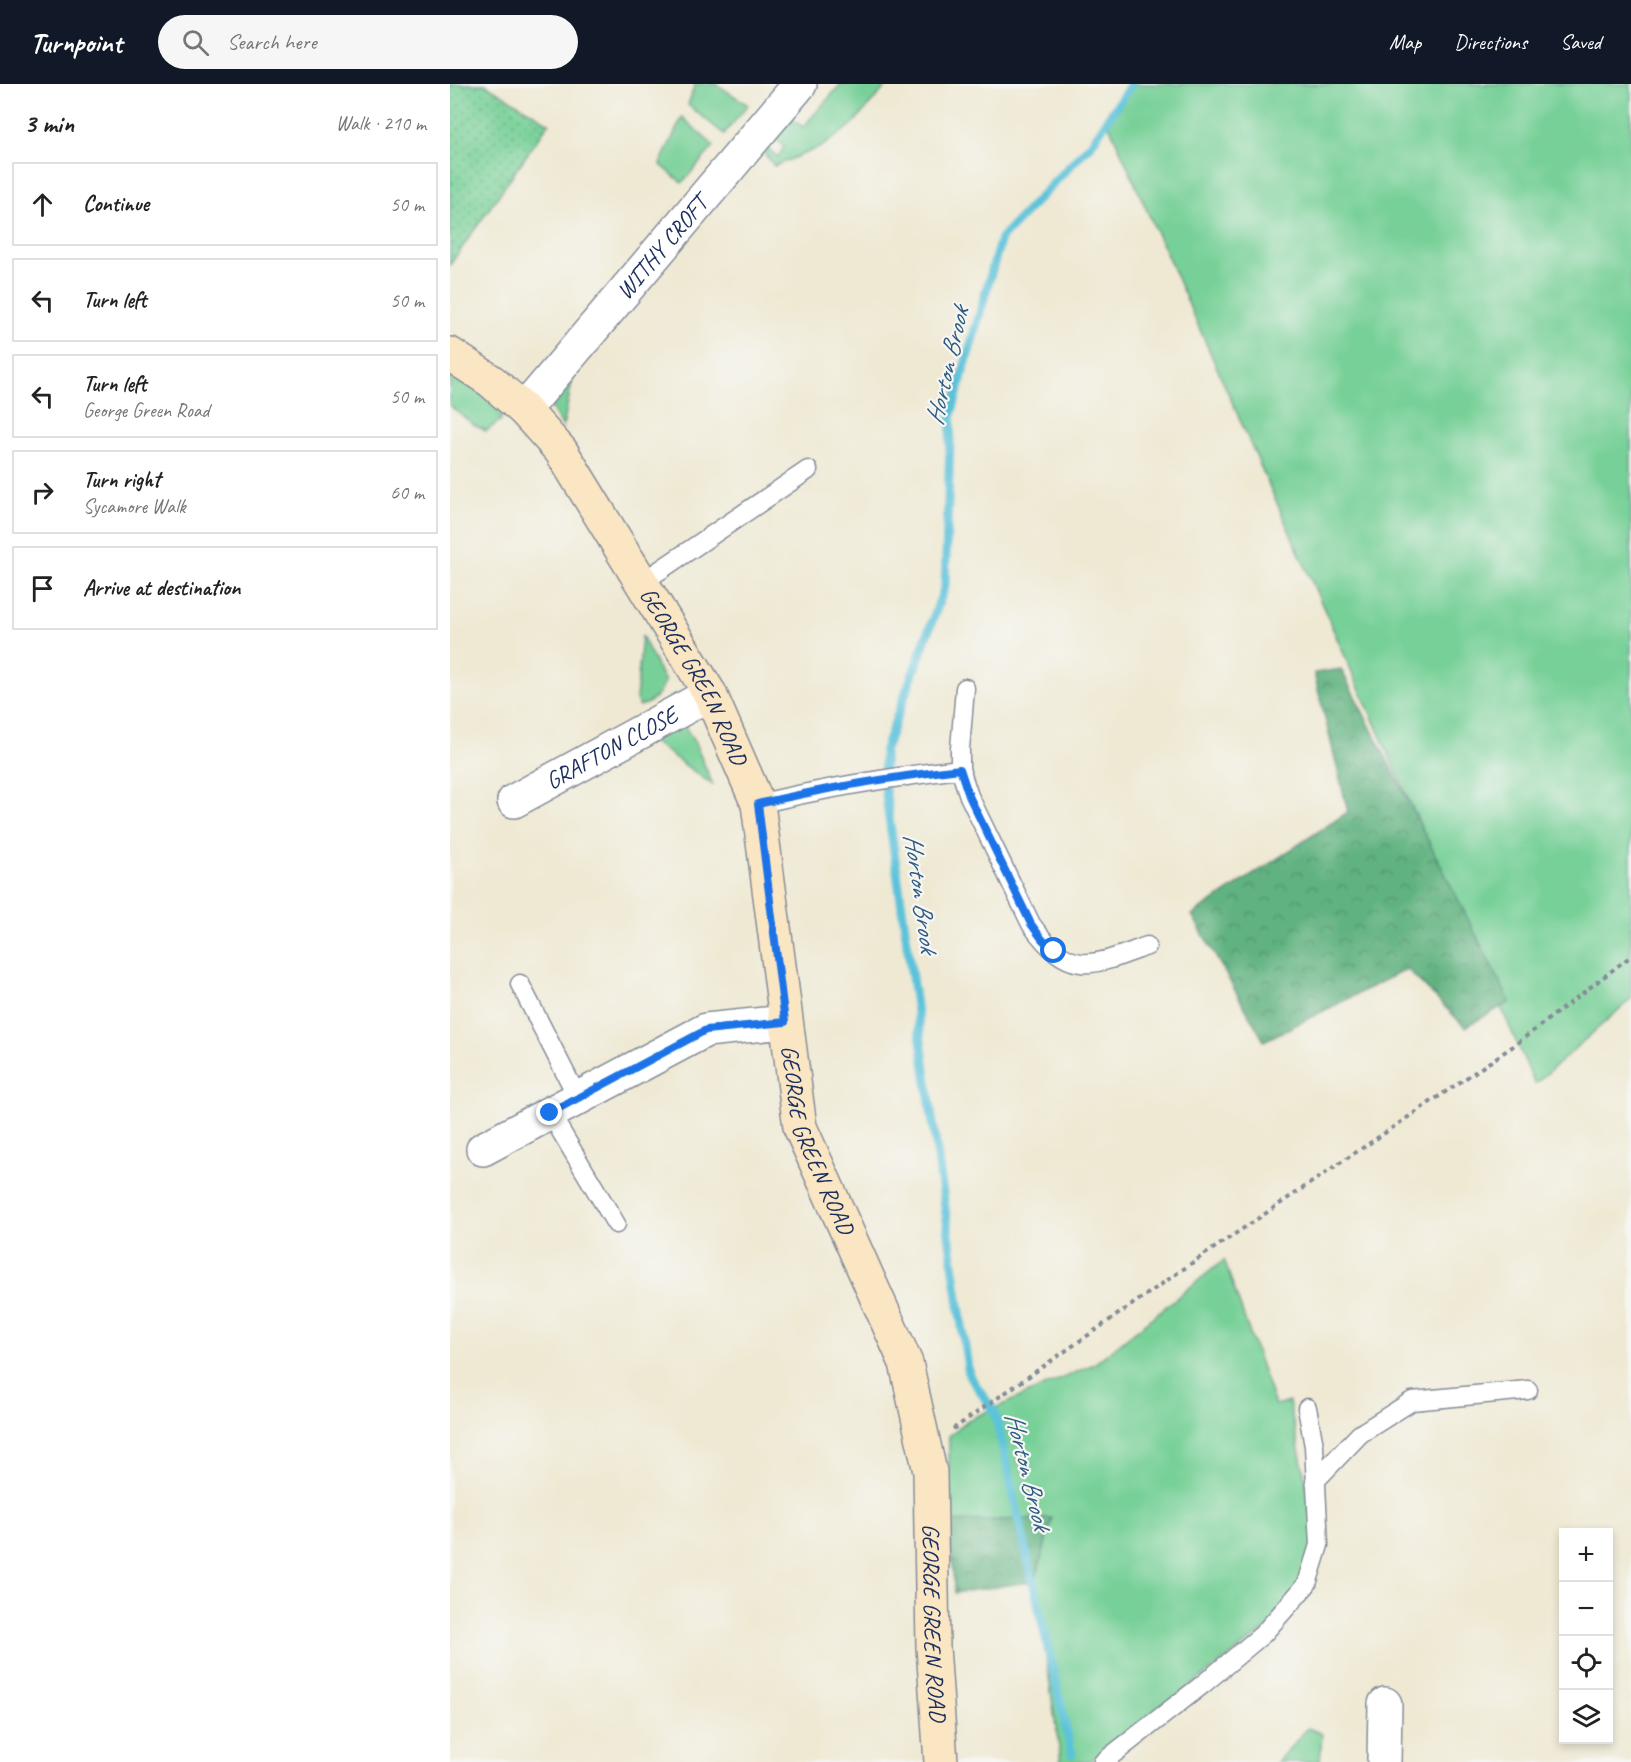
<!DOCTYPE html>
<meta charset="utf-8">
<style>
:root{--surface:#fff;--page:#f6f6f6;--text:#222;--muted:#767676;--line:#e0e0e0;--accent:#111827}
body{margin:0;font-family:Caveat,sans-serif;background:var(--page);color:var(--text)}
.controls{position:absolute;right:18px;bottom:18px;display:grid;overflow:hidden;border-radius:0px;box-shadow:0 3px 9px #0003}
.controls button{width:54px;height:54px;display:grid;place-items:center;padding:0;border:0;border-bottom:2px solid var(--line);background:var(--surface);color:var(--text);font:30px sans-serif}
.stop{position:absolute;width:18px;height:18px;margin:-14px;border:4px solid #1a73e8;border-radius:50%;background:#fff}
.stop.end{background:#1a73e8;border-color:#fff;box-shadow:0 2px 6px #0008}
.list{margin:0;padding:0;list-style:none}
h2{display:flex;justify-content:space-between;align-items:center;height:78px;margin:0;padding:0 24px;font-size:26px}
h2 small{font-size:20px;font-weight:400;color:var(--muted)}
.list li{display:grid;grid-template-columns:39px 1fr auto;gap:18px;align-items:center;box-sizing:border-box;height:84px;margin:0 12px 12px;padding:0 12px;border:2px solid var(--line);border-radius:0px}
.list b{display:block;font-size:22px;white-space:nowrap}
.list p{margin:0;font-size:20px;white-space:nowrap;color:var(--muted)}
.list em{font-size:20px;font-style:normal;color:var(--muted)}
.icon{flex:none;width:33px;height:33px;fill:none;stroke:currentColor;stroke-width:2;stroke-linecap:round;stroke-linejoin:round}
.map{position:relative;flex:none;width:1181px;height:1678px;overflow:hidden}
header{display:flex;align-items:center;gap:36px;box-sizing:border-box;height:84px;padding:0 30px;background:var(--accent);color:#fff}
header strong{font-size:28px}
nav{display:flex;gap:33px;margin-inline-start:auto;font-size:21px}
.search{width:420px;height:54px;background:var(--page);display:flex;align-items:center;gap:15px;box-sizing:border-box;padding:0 21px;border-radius:33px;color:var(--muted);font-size:22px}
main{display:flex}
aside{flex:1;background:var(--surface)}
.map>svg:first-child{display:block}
.green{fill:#77d097;stroke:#49807a;stroke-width:1.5}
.forest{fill:url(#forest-crowns);stroke:#3e706f;stroke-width:1.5}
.park{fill:url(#park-dots);stroke:#49807a;stroke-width:1.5}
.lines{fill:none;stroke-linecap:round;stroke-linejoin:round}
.stream{stroke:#5cc2da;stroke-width:9}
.lane-casing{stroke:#858c98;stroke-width:21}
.street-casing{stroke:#858c98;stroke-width:36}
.secondary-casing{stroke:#858c98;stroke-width:36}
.path{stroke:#858c98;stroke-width:4;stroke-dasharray:4.5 4.5;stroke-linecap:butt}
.lane{stroke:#fff;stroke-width:18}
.street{stroke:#fff;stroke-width:33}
.secondary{stroke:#fbe6c4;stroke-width:33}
.route{stroke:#1a73e8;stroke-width:8}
.labels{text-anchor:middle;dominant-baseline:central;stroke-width:4.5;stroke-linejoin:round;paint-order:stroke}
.street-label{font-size:24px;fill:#1b2f5e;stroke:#f6f6f2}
.water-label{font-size:26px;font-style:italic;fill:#2e5b83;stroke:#f6f6f2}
</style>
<header>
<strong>Turnpoint</strong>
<div class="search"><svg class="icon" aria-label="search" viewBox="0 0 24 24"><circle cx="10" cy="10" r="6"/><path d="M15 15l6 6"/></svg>Search here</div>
<nav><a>Map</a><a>Directions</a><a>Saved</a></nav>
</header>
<main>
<aside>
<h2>3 min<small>Walk · 210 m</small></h2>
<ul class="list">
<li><svg class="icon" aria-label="ahead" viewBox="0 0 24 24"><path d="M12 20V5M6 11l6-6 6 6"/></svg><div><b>Continue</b></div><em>50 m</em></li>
<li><svg class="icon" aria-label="left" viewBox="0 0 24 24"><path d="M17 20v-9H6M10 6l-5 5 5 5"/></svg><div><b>Turn left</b></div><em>50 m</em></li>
<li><svg class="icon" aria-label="left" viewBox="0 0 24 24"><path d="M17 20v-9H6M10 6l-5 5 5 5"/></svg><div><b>Turn left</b><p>George Green Road</p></div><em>50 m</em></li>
<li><svg class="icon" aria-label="right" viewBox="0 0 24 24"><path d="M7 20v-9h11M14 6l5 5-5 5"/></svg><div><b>Turn right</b><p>Sycamore Walk</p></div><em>60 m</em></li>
<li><svg class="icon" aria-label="arrive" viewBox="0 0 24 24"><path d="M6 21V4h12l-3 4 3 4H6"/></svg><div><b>Arrive at destination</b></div></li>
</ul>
</aside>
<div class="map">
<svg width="1181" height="1678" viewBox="0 0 1181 1678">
<defs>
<pattern id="forest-crowns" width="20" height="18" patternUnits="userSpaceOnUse" patternTransform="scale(1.5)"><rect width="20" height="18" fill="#61b280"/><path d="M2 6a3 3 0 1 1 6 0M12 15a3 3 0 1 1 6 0" fill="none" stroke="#4f916c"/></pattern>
<pattern id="park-dots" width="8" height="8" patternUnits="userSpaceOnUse" patternTransform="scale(1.5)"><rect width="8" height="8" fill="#77d097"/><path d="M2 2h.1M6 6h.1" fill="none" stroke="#61a97e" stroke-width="1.8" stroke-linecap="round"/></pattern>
</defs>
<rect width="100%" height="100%" fill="#f6f6f2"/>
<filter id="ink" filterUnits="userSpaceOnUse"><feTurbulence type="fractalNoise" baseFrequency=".0167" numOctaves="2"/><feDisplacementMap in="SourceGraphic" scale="12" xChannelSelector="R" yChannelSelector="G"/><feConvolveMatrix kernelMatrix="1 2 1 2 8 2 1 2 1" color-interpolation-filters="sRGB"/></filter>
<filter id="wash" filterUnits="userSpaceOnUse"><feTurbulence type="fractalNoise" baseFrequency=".008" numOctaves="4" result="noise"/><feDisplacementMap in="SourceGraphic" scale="24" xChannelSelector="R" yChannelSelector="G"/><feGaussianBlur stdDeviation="1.35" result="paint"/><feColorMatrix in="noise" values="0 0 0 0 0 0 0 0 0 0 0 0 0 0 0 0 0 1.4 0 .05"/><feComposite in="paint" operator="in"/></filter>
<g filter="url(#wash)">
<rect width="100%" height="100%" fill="#efe9d3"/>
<path class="green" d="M245,0H266L298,21L274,50L238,21Z
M391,0H438L402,41L371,63L324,82L306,58H310L328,73L334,63L316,45L335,30L353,43Z
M679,0H1181V915L1085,1000L655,32Z
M232,33L264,62L232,99L210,80Z
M127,272L113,343L102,325L103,296Z
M3,288L51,325V336L36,347L23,340L0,322V289Z
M192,552L215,598C208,609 204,620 189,622L186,615Z
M232,638L245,659L263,701L196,653Z
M774,1176L825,1321L839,1318L867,1450L851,1519L639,1678H611L585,1497L602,1435L498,1438L499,1352L518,1336L644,1280Z
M858,1644L872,1650L870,1678H827Z"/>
<path class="forest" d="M891,585L1060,918L1015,943L957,885L814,957L742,831L898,728L864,589Z
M602,1434L585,1497L505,1509L498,1438Z"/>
<path class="park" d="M0,0H35L99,39L0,181Z"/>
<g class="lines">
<path class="stream" d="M622,1670L545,1329L519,1291L435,705L434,668L495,502L501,331L551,154L642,59L681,0"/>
</g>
</g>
<g filter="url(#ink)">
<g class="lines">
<defs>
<path id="lane" d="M191,499L358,386
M515,604L510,665V685L519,712L581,840C620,895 642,882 697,862
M308,720C375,704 442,693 510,685
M70,900L128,1014
M100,1029L166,1140
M865,1397L910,1350L962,1317L1078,1306
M653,1678L752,1601L813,1550L857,1500L869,1461L864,1362L857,1324"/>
<g id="street">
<path id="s1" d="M74,326L350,0"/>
<path id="s2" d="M64,717L260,610"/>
<path d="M33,1065L256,946L335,938"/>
<path d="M934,1678L935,1620"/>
</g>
<g id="secondary">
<path id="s3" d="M0,270L41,297L74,326L111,367L260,610L308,720L350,1043L456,1279L480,1388L483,1563L491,1678"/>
</g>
</defs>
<use href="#lane" class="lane-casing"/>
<use href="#street" class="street-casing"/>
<use href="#secondary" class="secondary-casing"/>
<path class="path" d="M503,1345L742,1179L1062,963L1181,872"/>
<use href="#lane" class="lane"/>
<use href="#street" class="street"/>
<use href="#secondary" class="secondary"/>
</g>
</g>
<g class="lines" filter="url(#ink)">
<path class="route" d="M100,1029L256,946L335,938L308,720C375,704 442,693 510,685L519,712L581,840L592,855L604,867"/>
</g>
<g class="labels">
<g class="street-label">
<text stroke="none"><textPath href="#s1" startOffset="213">WITHY CROFT</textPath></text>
<text stroke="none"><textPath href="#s3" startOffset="410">GEORGE GREEN ROAD</textPath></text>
<text stroke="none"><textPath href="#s2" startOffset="111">GRAFTON CLOSE</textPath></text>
<text stroke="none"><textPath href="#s3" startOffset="896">GEORGE GREEN ROAD</textPath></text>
<text stroke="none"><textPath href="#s3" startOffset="1400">GEORGE GREEN ROAD</textPath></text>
</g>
<g class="water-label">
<text transform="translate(497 282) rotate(-77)">Horton Brook</text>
<text transform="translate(471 809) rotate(82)">Horton Brook</text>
<text transform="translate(578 1387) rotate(76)">Horton Brook</text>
</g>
</g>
</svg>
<div class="controls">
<button>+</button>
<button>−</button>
<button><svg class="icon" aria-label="locate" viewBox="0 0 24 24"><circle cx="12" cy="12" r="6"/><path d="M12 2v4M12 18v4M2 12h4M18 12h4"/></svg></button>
<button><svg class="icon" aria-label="layers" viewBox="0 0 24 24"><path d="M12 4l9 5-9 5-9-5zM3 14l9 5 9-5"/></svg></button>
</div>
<div class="stop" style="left:604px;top:867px"></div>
<div class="stop end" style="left:100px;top:1029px"></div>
</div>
</main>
